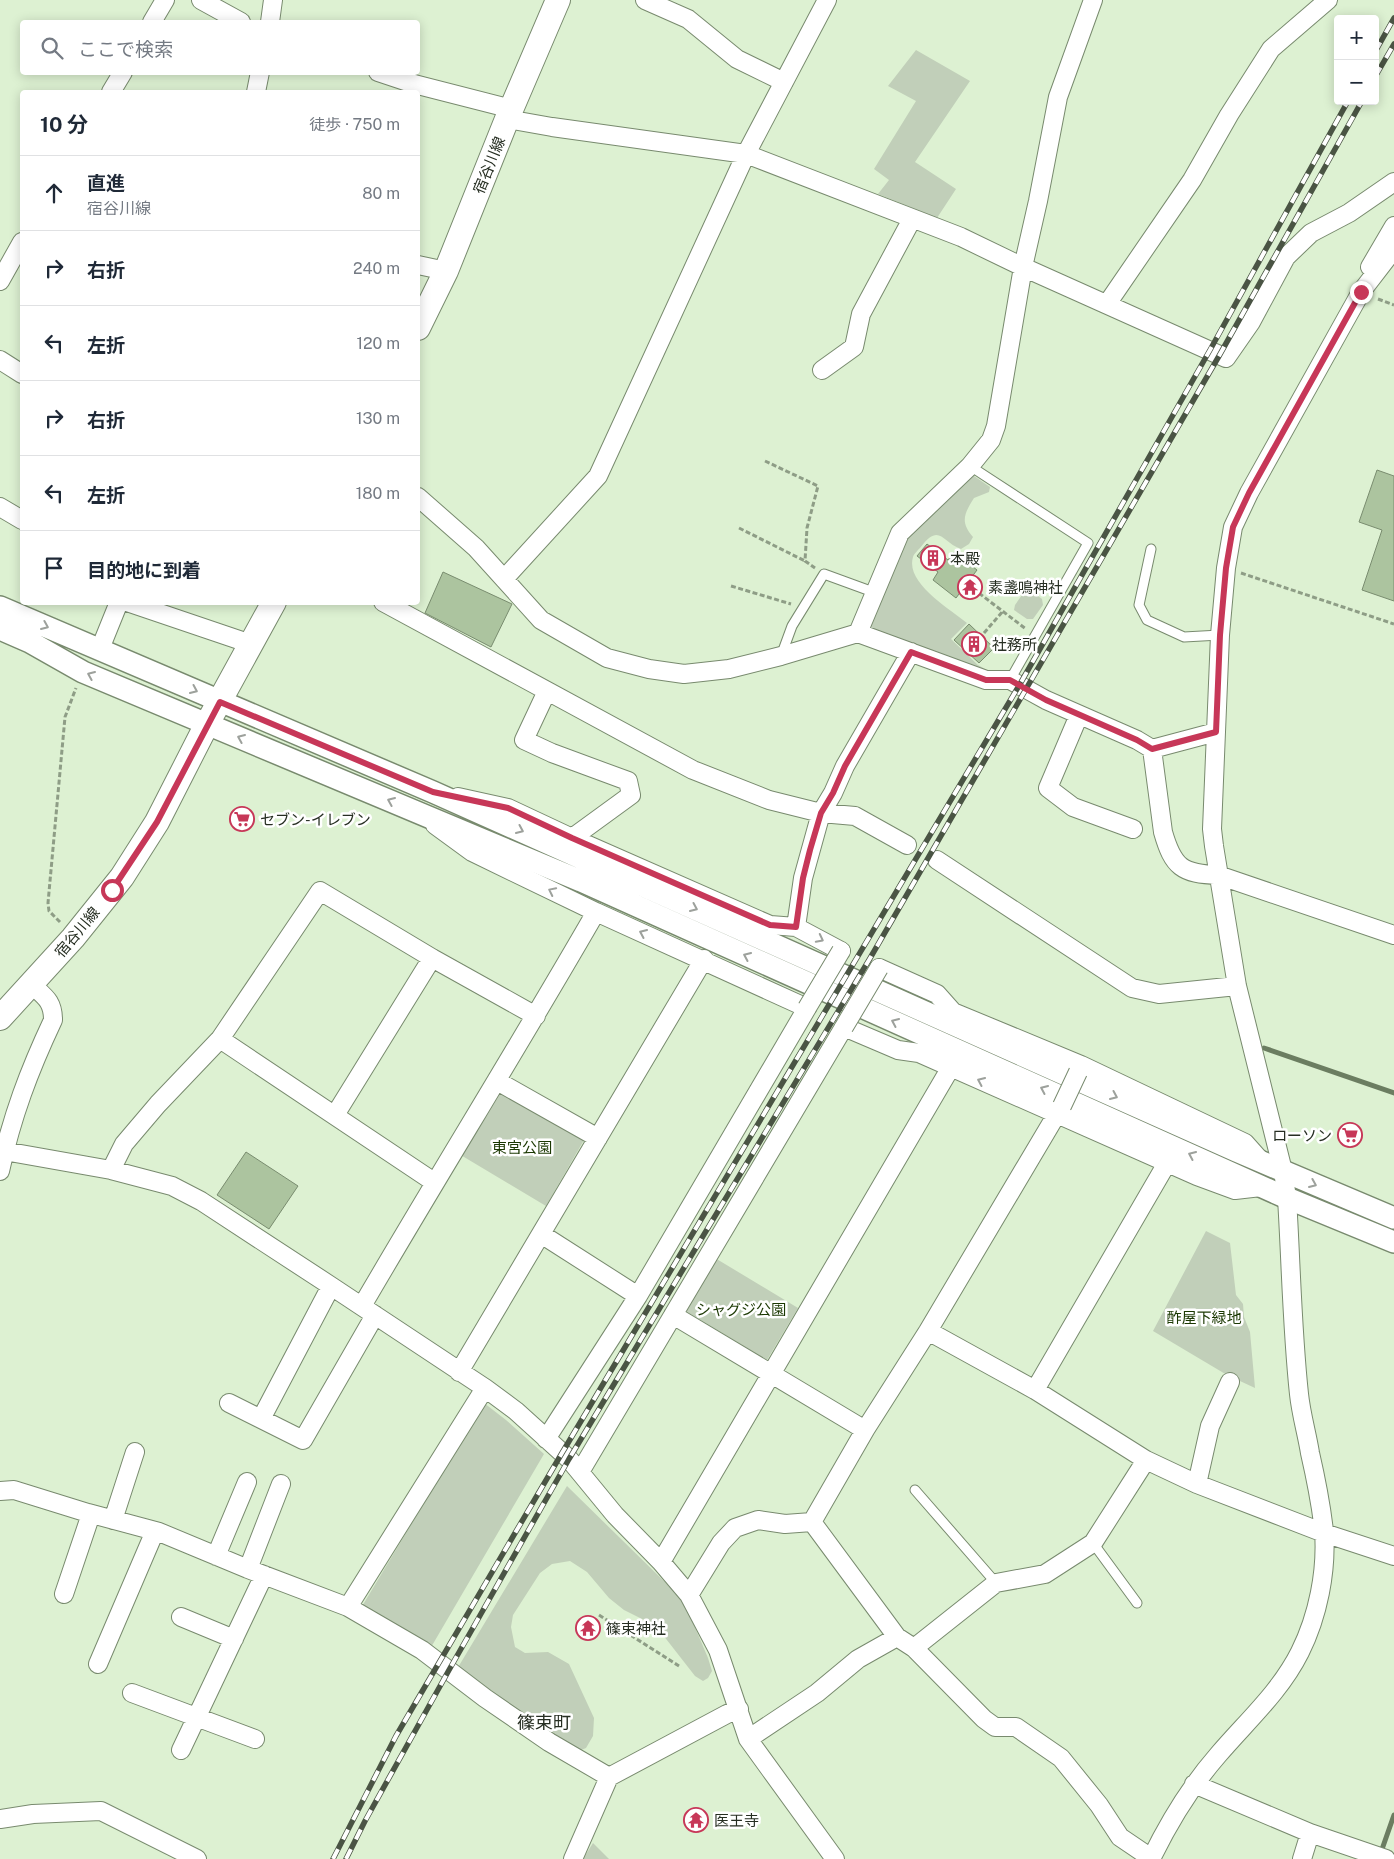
<!DOCTYPE html>
<html lang="ja">
<meta charset="utf-8">
<style>
:root{--surface:#fff;--page:#f2f2f3;--text:#1f2937;--muted:#747a83;--line:#e0e1e3}
body{margin:0;font-family:"Public Sans","Noto Sans JP",sans-serif;background:var(--page);color:var(--text)}
.controls{position:absolute;right:15px;top:15px;display:grid;overflow:hidden;border-radius:5px;box-shadow:0 2px 12px #0003}
.controls button{width:45px;height:45px;display:grid;place-items:center;padding:0;border:0;border-bottom:1px solid var(--line);background:var(--surface);color:var(--text);font:25px sans-serif}
.stop{position:absolute;width:15px;height:15px;margin:-11px;border:4px solid #c73758;border-radius:50%;background:#fff}
.stop.end{background:#c73758;border-color:#fff;box-shadow:0 1px 5px #0008}
.list{margin:0;padding:0;list-style:none}
h2{display:flex;justify-content:space-between;align-items:center;height:65px;margin:0;padding:0 20px;font-size:21px}
h2 small{font-size:16px;font-weight:400;color:var(--muted)}
.list li{display:grid;grid-template-columns:32px 1fr auto;gap:15px;align-items:center;box-sizing:border-box;height:75px;padding:0 20px;border-top:1px solid var(--line)}
.list b{display:block;font-size:19px;white-space:nowrap}
.list p{margin:0;font-size:16px;white-space:nowrap;color:var(--muted)}
.list em{font-size:16px;font-style:normal;color:var(--muted)}
.icon{flex:none;width:28px;height:28px;fill:none;stroke:currentColor;stroke-width:2;stroke-linecap:round;stroke-linejoin:round}
.map{position:relative;flex:none;width:1394px;height:1859px;overflow:hidden}
.search{position:absolute;background:var(--surface);box-shadow:0 2px 12px #0003;left:20px;top:20px;width:400px;height:55px;display:flex;align-items:center;gap:12px;box-sizing:border-box;padding:0 18px;border-radius:5px;color:var(--muted);font-size:19px}
.panel{position:absolute;background:var(--surface);box-shadow:0 2px 12px #0003;left:20px;top:90px;width:400px;height:515px;border-radius:5px}
.map>svg:first-child{display:block}
.green{fill:#c1cfb9}
.lines{fill:none;stroke-linecap:round;stroke-linejoin:round}
.stream{stroke:#6b7d61;stroke-width:5}
.building{fill:#acc49f;stroke:#798c6f}
.service-casing{stroke:#788a6e;stroke-width:11}
.minor-casing{stroke:#788a6e;stroke-width:20}
.tertiary-casing{stroke:#788a6e;stroke-width:24}
.secondary-casing{stroke:#788a6e;stroke-width:26}
.path{stroke:#8e9d86;stroke-width:3;stroke-dasharray:5 2.5;stroke-linecap:butt}
.service{stroke:#fff;stroke-width:9}
.minor{stroke:#fff;stroke-width:18}
.tertiary{stroke:#fff;stroke-width:21}
.secondary{stroke:#fff;stroke-width:24}
.rail-casing{stroke:#4a5444;stroke-width:5.5}
.rail{stroke:#fff;stroke-width:4;stroke-dasharray:11;stroke-linecap:butt}
.minor-bridge-casing{stroke:#788a6e;stroke-width:20;stroke-linecap:butt}
.minor-bridge{stroke:#fff;stroke-width:18}
.oneway{stroke:#9da19c}
.route{stroke:#c73758;stroke-width:6}
.labels{text-anchor:middle;dominant-baseline:central;stroke-width:5;stroke-linejoin:round;paint-order:stroke}
.street-label{font-size:15px;fill:#262e22;stroke:#fff}
.poi-label{font-size:15px;fill:#262e22;stroke:#fff;text-anchor:start}
.park-label{font-size:15px;fill:#1b3802;stroke:#fff}
.quarter-label{font-size:18px;fill:#262e22;stroke:#fff}
</style>
<div class="map">
<svg width="1394" height="1859" viewBox="0 0 1394 1859">
<rect width="100%" height="100%" fill="#ddf1d2"/>
<path class="green" d="M916,50L970,81L915,162L956,189L937,218L878,194L889,180L874,169L916,101L888,86Z
M968,476H974L990,487L989,492L974,498C964,514 960,522 973,537L969,544L961,549C941,542 940,522 920,548C918,550 914,554 913,557C905,583 950,609 967,623L951,639L978,665L992,673L867,628L906,535Z
M1032,591L1042,599L1043,605L1033,619H1027L1014,610L1015,605L1024,592Z
M497,1089L584,1140L546,1206L459,1154Z
M1206,1231L1230,1243L1236,1295L1243,1304L1244,1317L1250,1332L1255,1388L1227,1375L1153,1331Z
M715,1258L798,1308L767,1360L684,1310Z
M484,1403L506,1420L544,1454L430,1649L361,1608Z
M567,1486L671,1588L686,1606L708,1658L712,1671L708,1678L703,1681L695,1676L656,1626L624,1610L609,1598L587,1572L570,1561L552,1564L540,1573L513,1615L511,1627L515,1647L525,1653L548,1652L569,1664L594,1718L593,1736L586,1748L579,1751L554,1740L457,1669Z
M593,1843L609,1859H583Z"/>
<g class="lines">
<path class="stream" d="M1264,1048L1394,1093
M1380,1855L1394,1815"/>
</g>
<path class="building" d="M1377,470L1394,476V601L1362,590L1382,530L1359,522Z
M927,544L948,560L954,552L977,570L956,598L933,580L938,572L917,556Z
M443,572L512,604L491,647L425,613Z
M969,624L994,648L979,663L954,640Z
M246,1152L298,1186L269,1229L217,1195Z"/>
<g class="lines">
<defs>
<path id="service" d="M970,466L1088,543L1010,680
M1151,549L1139,605L1147,620L1184,637L1220,635
M781,656L792,626L824,574L876,593
M915,1490L996,1583
M1093,1543L1137,1603"/>
<path id="minor" d="M201,0L241,22
M645,0L688,19L737,59L784,82
M152,22L165,0
M270,22L273,0
M378,72L414,84L512,109
M111,92L123,72
M256,92L260,72
M507,119L552,127L746,154L961,237L1023,267L1226,358L1251,322L1286,257L1311,233L1349,213L1394,182
M418,265L446,271
M1370,267L1394,226
M0,281L22,242
M1107,304L1192,180L1229,115L1271,49L1328,0
M0,360L22,374
M822,370L854,347L861,314L912,219
M418,497L476,548L541,620L607,658L649,669L684,674L729,669L781,656L858,633L986,680H1010L1046,700L1137,740L1152,749L1163,832C1173,867 1182,874 1218,875L1394,935
M0,507L22,520
M504,579L598,476L746,154L827,0
M127,602L251,644
M383,602L693,770L769,800L821,813L855,816L907,845
M858,633L900,533L970,466L991,440L996,426L1023,267L1038,201L1058,97L1093,0
M100,649L119,602
M547,691L524,740L552,753L628,781L631,795L572,838
M1079,715L1048,788L1073,807L1133,829
M1152,749L1216,732
M458,797L508,808L572,838L770,925L796,927L841,951
M435,825L472,852L596,912L807,1008L638,1296
M937,860L1132,988L1159,994L1237,986
M796,927L803,878L821,813L833,793L845,766L911,652
M879,968L937,994L953,1012L1081,1065L1245,1143L1261,1161
M497,1081L598,1138
M335,1115L432,958
M4,1151L111,1170L172,1186L201,1201L331,1286L485,1388L516,1411L569,1459L615,1515L661,1562L689,1595L718,1650L748,1739L835,1859
M111,1170L124,1144L158,1104L220,1039
M0,1171C12,1116 29,1071 53,1020C53,1001 45,997 32,985
M434,1182L220,1039L320,891L432,958L536,1016
M541,1234L638,1296L546,1439
M362,1306C439,1174 520,1044 596,912
M673,1315L865,1430
M928,1331L1035,1390L1146,1460L1197,1484L1324,1533L1394,1556
M459,1372L704,959
M1035,1390L1167,1163
M229,1403L303,1440L375,1315
M261,1419L331,1286
M580,1472L844,1027L898,1050L919,1053L1197,1176L1235,1190L1261,1187
M1197,1484L1210,1426L1230,1382
M0,1491L14,1490L88,1513L159,1532L248,1569L348,1607L422,1650L485,1698L549,1742L609,1777
M113,1520L135,1452
M812,1522L897,1637L914,1648L984,1719L995,1727H1016L1061,1758L1099,1805L1120,1837L1151,1858
M812,1522L865,1430L928,1331L1061,1107
M216,1556L247,1482
M661,1562L951,1067
M248,1569L281,1484
M64,1594L91,1514
M689,1595L721,1543L735,1528L758,1520L785,1524L812,1522
M348,1607L485,1388
M181,1617L234,1639
M914,1648L996,1583L1045,1574L1093,1543L1146,1460
M98,1664L155,1531
M132,1693L255,1739
M748,1739L817,1693L858,1659L897,1637
M181,1750L264,1575
M1194,1784L1310,1833L1386,1859
M0,1819L33,1814L101,1811L197,1859
M573,1859L609,1777L727,1714L739,1709
M1151,1859C1169,1822 1191,1786 1218,1755C1247,1721 1280,1692 1300,1652C1318,1616 1327,1571 1324,1531C1321,1505 1316,1479 1310,1453C1307,1434 1301,1414 1299,1394C1292,1329 1291,1263 1287,1198L1283,1171L1237,986L1214,846L1212,829L1220,635L1226,568L1233,527L1249,493L1361,292L1394,249
M1302,1859L1310,1833"/>
<path id="tertiary" d="M0,607L433,792L1236,1151L1394,1218
M0,629L30,642L83,672L581,881L1287,1198L1394,1242"/>
<path id="secondary" d="M418,328L446,271L507,119L558,0
M0,1018L73,938L122,877L157,822L207,724L274,602"/>
</defs>
<use href="#service" class="service-casing"/>
<use href="#minor" class="minor-casing"/>
<use href="#tertiary" class="tertiary-casing"/>
<use href="#secondary" class="secondary-casing"/>
<path class="path" d="M1378,299L1394,305
M765,461L818,486L807,528L805,561L815,568
M739,528L805,561
M1241,573L1394,624
M967,584L1026,629
M731,586L791,604
M984,633L1003,611
M60,922L49,911L48,903L65,717L76,688
M599,1615L679,1666"/>
<use href="#service" class="service"/>
<use href="#minor" class="minor"/>
<use href="#tertiary" class="tertiary"/>
<use href="#secondary" class="secondary"/>
<defs>
<path id="rail" d="M1375,52L1394,18
M1375,77L1394,44
M333,1859L396,1736L562,1453L1020,684L1210,350L1348,101
M346,1859L365,1821L449,1670L569,1459L869,960L1219,356L1362,101"/>
</defs>
<use href="#rail" class="rail-casing"/>
<use href="#rail" class="rail"/>
<defs>
<path id="minor-bridge" d="M807,1008L841,951
M844,1027L879,968
M1062,1106L1078,1072"/>
</defs>
<use href="#minor-bridge" class="minor-bridge-casing"/>
<use href="#minor-bridge" class="minor-bridge"/>
</g>
<defs><path id="oneway-chevron" d="M-2-3.5L2.5 0L-2 3.5" fill="none" stroke-width="1.6" stroke-linecap="round" stroke-linejoin="round" transform="scale(1.25)"/></defs>
<g class="oneway">
<use href="#oneway-chevron" transform="translate(45 626) rotate(23)"/>
<use href="#oneway-chevron" transform="translate(91 675) rotate(-157)"/>
<use href="#oneway-chevron" transform="translate(194 690) rotate(24)"/>
<use href="#oneway-chevron" transform="translate(241 738) rotate(-157)"/>
<use href="#oneway-chevron" transform="translate(391 801) rotate(-157)"/>
<use href="#oneway-chevron" transform="translate(520 830) rotate(24)"/>
<use href="#oneway-chevron" transform="translate(552 891) rotate(-154)"/>
<use href="#oneway-chevron" transform="translate(694 908) rotate(24)"/>
<use href="#oneway-chevron" transform="translate(643 933) rotate(-156)"/>
<use href="#oneway-chevron" transform="translate(820 939) rotate(27)"/>
<use href="#oneway-chevron" transform="translate(747 956) rotate(-156)"/>
<use href="#oneway-chevron" transform="translate(895 1022) rotate(-156)"/>
<use href="#oneway-chevron" transform="translate(981 1081) rotate(-156)"/>
<use href="#oneway-chevron" transform="translate(1044 1089) rotate(-156)"/>
<use href="#oneway-chevron" transform="translate(1114 1096) rotate(24)"/>
<use href="#oneway-chevron" transform="translate(1192 1155) rotate(-156)"/>
<use href="#oneway-chevron" transform="translate(1313 1184) rotate(23)"/>
</g>
<g class="lines">
<path class="route" d="M112,890L157,822L220,702L433,792L508,808L572,838L770,925L796,927L803,878L810,850L821,813L833,793L845,766L911,652L986,680H1010L1046,700L1137,740L1152,749L1216,732L1220,635L1226,568L1233,527L1249,493L1361,292"/>
</g>
<defs>
<symbol id="building-ring" viewBox="-11 -11 22 22"><circle r="9.5" fill="#fff" stroke="#c73758" stroke-width="1.5"/><path d="M-4-6H4V6H1V3H-1V6H-4ZM-2.5-4.3h1.7v1.8h-1.7ZM.8-4.3h1.7v1.8H.8ZM-2.5-1h1.7V.8h-1.7ZM.8-1h1.7V.8H.8Z" fill="#c73758"/></symbol>
<symbol id="temple-ring" viewBox="-11 -11 22 22"><circle r="9.5" fill="#fff" stroke="#c73758" stroke-width="1.5"/><path d="M0-6L5-2H3V0L6.5 2.5H4V6H1.5V3h-3V6H-4V2.5H-6.5L-3 0V-2H-5Z" fill="#c73758"/></symbol>
<symbol id="supermarket-ring" viewBox="-11 -11 22 22"><circle r="9.5" fill="#fff" stroke="#c73758" stroke-width="1.5"/><path d="M-6-5.5h2.5l.6 2H6L4.5 2H-2.5L-4.4-4H-6ZM-1.5 3.2a1.3 1.3 0 1 0 .1 0ZM3 3.2a1.3 1.3 0 1 0 .1 0Z" fill="#c73758"/></symbol>
</defs>
<g fill-rule="evenodd">
<use href="#building-ring" x="919" y="544" width="28" height="28"/>
<use href="#temple-ring" x="956" y="573" width="28" height="28"/>
<use href="#building-ring" x="960" y="630" width="28" height="28"/>
<use href="#supermarket-ring" x="228" y="805" width="28" height="28"/>
<use href="#supermarket-ring" x="1336" y="1121" width="28" height="28"/>
<use href="#temple-ring" x="574" y="1614" width="28" height="28"/>
<use href="#temple-ring" x="682" y="1806" width="28" height="28"/>
</g>
<g class="labels">
<g class="street-label">
<text transform="translate(489 165) rotate(-68)">宿谷川線</text>
<text transform="translate(77 932) rotate(-50)">宿谷川線</text>
</g>
<g class="poi-label">
<text x="950" y="558">本殿</text>
<text x="988" y="587">素盞鳴神社</text>
<text x="992" y="644">社務所</text>
<text x="260" y="819">セブン-イレブン</text>
<text x="1332" y="1135" text-anchor="end">ローソン</text>
<text x="606" y="1628">篠束神社</text>
<text x="714" y="1820">医王寺</text>
</g>
<g class="park-label">
<text x="522" y="1147">東宮公園</text>
<text x="741" y="1309">シャグジ公園</text>
<text x="1204" y="1317">酢屋下緑地</text>
</g>
<g class="quarter-label">
<text x="544" y="1722">篠束町</text>
</g>
</g>
</svg>
<div class="controls">
<button>+</button>
<button>−</button>
</div>
<div class="stop" style="left:112px;top:890px"></div>
<div class="stop end" style="left:1361px;top:292px"></div>
<div class="search"><svg class="icon" aria-label="search" viewBox="0 0 24 24"><circle cx="10" cy="10" r="6"/><path d="M15 15l6 6"/></svg>ここで検索</div>
<section class="panel">
<h2>10 分<small>徒歩 · 750 m</small></h2>
<ul class="list">
<li><svg class="icon" aria-label="ahead" viewBox="0 0 24 24"><path d="M12 20V5M6 11l6-6 6 6"/></svg><div><b>直進</b><p>宿谷川線</p></div><em>80 m</em></li>
<li><svg class="icon" aria-label="right" viewBox="0 0 24 24"><path d="M7 20v-9h11M14 6l5 5-5 5"/></svg><div><b>右折</b></div><em>240 m</em></li>
<li><svg class="icon" aria-label="left" viewBox="0 0 24 24"><path d="M17 20v-9H6M10 6l-5 5 5 5"/></svg><div><b>左折</b></div><em>120 m</em></li>
<li><svg class="icon" aria-label="right" viewBox="0 0 24 24"><path d="M7 20v-9h11M14 6l5 5-5 5"/></svg><div><b>右折</b></div><em>130 m</em></li>
<li><svg class="icon" aria-label="left" viewBox="0 0 24 24"><path d="M17 20v-9H6M10 6l-5 5 5 5"/></svg><div><b>左折</b></div><em>180 m</em></li>
<li><svg class="icon" aria-label="arrive" viewBox="0 0 24 24"><path d="M6 21V4h12l-3 4 3 4H6"/></svg><div><b>目的地に到着</b></div></li>
</ul>
</section>
</div>
